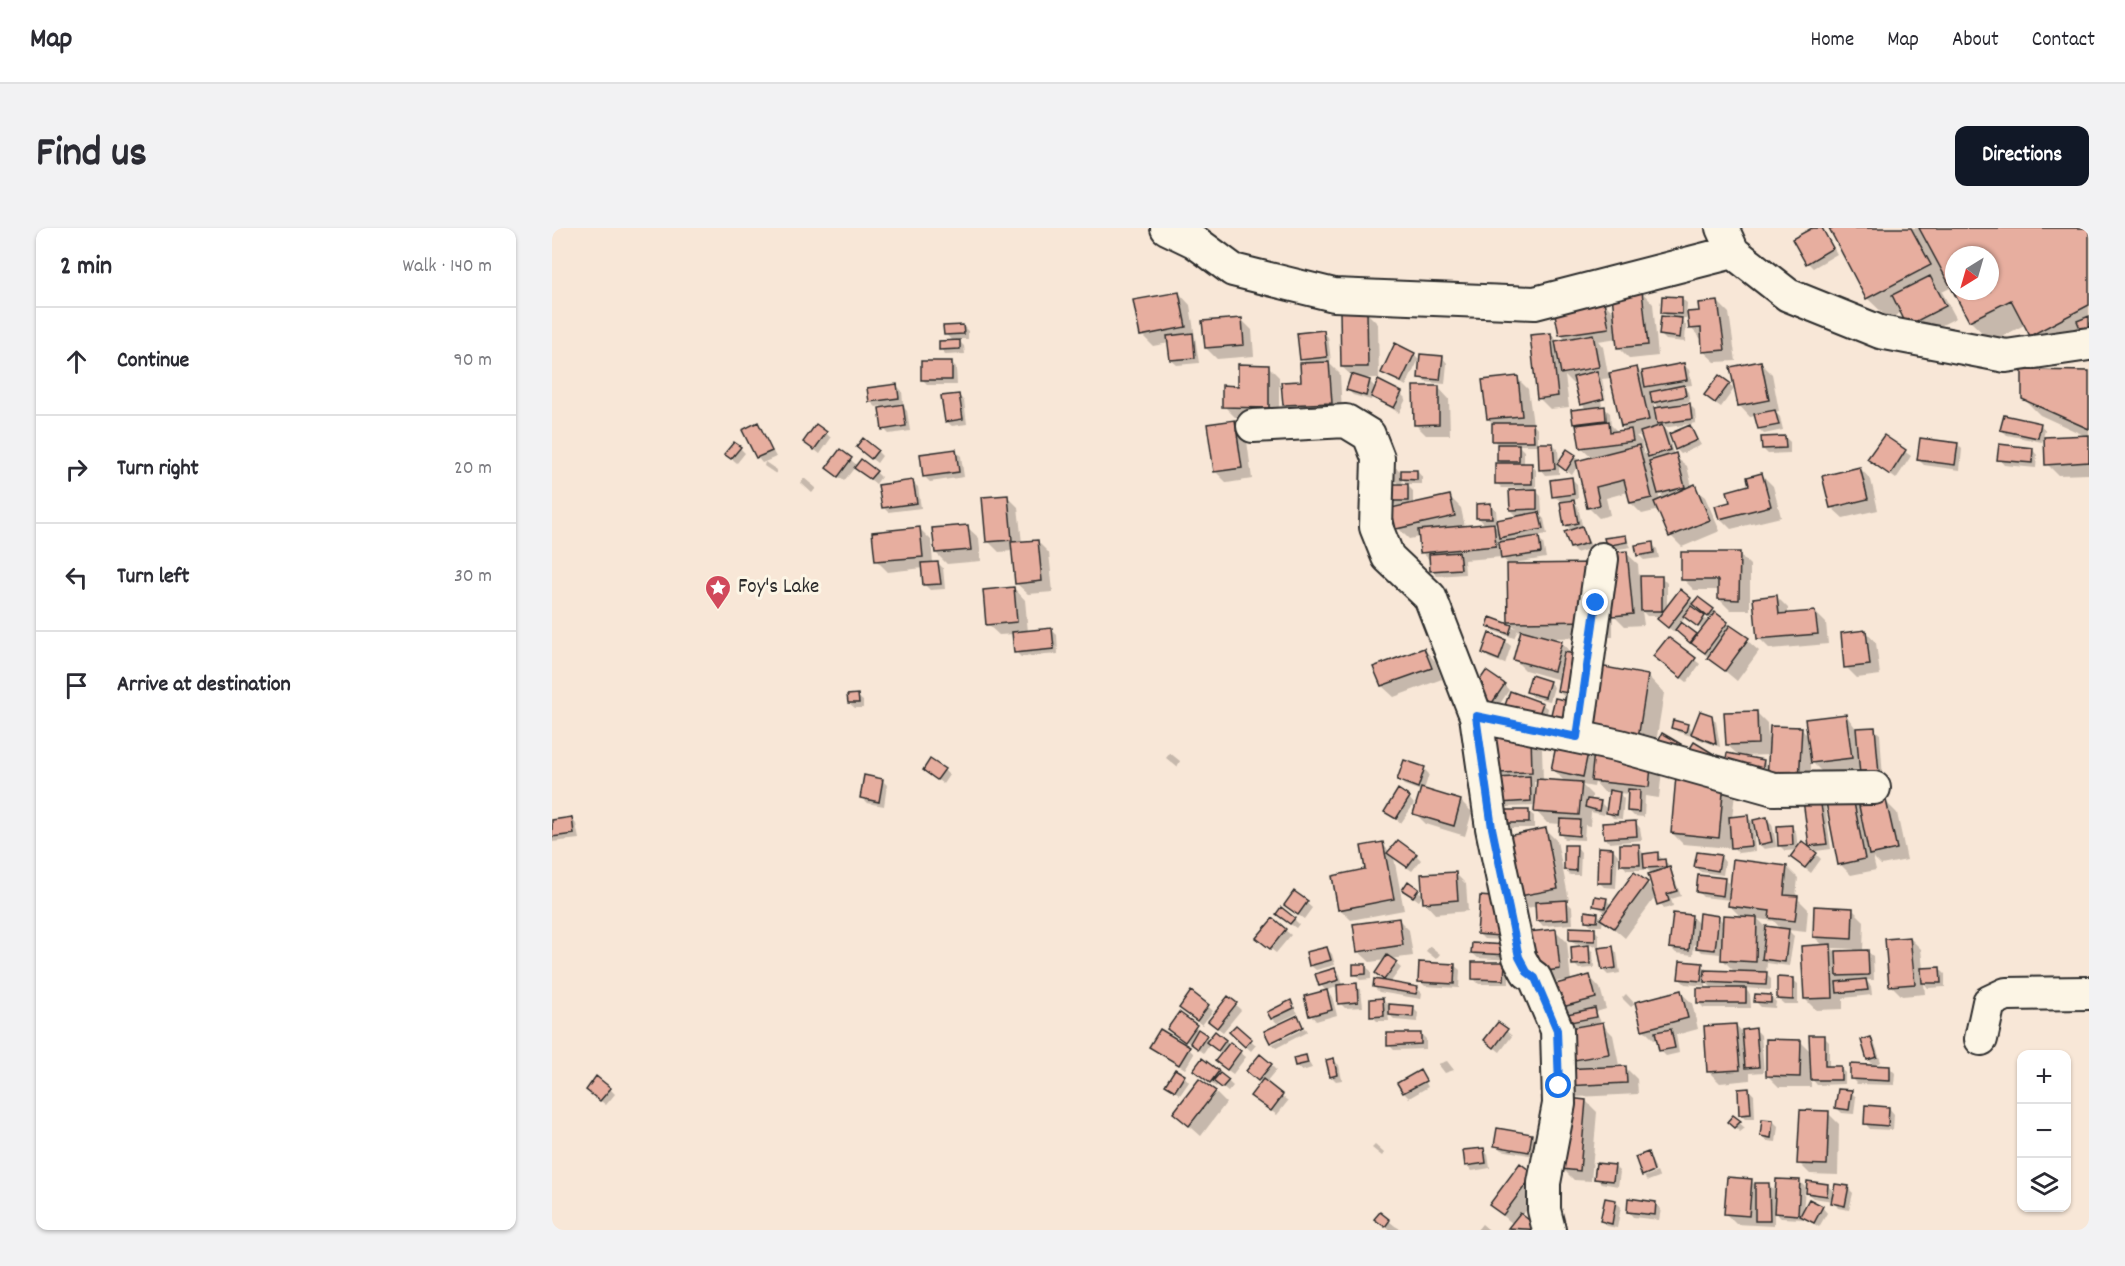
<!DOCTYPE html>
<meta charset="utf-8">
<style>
:root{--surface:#fff;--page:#f2f2f3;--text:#2b2b33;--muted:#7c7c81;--line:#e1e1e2;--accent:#111827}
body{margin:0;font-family:Dekko,sans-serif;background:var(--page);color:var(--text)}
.controls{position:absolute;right:18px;bottom:18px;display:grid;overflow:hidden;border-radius:12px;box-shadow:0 2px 4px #0004}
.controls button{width:54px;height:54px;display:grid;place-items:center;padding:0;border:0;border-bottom:2px solid var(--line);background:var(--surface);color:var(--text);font:30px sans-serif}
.compass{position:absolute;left:1393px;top:18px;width:54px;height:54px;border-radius:50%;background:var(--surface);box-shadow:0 2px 4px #0004;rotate:217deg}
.stop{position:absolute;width:18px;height:18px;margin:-14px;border:4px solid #1a73e8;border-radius:50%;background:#fff}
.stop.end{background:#1a73e8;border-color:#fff;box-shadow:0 2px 6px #0008}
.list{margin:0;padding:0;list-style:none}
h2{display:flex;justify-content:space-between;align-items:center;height:78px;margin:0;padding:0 24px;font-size:26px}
h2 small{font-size:20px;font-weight:400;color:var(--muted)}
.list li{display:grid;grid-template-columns:39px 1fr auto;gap:18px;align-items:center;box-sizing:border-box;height:108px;padding:0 24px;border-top:2px solid var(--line)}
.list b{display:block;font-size:22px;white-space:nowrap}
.list em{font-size:20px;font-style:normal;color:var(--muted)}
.icon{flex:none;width:33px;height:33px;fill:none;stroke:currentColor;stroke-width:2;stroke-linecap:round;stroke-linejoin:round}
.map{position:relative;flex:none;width:1537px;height:1002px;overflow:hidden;border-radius:12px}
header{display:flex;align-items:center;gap:36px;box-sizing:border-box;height:84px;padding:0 30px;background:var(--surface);border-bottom:2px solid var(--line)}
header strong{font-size:28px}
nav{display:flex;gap:33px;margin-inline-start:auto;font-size:21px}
.intro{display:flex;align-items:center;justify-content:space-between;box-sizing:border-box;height:144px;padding:0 36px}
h1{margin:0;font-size:42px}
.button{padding:15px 27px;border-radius:12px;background:var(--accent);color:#fff;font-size:21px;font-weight:700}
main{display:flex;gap:36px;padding:0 36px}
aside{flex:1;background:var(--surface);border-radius:12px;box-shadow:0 2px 4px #0004}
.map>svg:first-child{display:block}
.shadow{fill:#0003;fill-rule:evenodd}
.building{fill:#e7ae9f;stroke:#2b2b2b;stroke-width:1.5;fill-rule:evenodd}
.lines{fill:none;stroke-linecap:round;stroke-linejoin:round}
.street-casing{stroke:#2b2b2b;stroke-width:36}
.street{stroke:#fcf5e5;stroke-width:32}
.route{stroke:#1a73e8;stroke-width:8}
.labels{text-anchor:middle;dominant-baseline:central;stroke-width:6;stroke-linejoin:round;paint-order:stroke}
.poi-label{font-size:21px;fill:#2b2b2b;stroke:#fcf5e5;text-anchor:start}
</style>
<header>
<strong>Map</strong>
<nav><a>Home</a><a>Map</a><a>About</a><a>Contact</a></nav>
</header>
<div class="intro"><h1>Find us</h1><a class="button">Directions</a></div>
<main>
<aside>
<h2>2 min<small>Walk · 140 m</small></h2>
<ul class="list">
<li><svg class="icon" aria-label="ahead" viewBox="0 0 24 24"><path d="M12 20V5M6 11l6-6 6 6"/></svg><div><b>Continue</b></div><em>90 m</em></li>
<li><svg class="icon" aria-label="right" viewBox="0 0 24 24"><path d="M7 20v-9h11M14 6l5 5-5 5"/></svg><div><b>Turn right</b></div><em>20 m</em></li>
<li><svg class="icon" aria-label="left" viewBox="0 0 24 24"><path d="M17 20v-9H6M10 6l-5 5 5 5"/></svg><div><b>Turn left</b></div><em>30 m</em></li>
<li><svg class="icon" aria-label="arrive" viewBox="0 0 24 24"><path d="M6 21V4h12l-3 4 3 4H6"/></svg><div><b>Arrive at destination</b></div></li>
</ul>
</aside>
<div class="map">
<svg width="1537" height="1002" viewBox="0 0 1537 1002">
<rect width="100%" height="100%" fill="#f8e7d7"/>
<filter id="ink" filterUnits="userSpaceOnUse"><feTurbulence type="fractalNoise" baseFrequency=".0167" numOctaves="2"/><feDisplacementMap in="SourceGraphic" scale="12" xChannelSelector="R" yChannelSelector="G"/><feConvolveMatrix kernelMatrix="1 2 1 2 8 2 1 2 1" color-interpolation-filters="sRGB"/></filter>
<g filter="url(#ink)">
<path class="shadow" d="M1263,0L1272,3L1285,26L1261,40L1256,35Z
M1279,0H1537V111L1501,129L1480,107L1474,96L1440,114L1418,93L1402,63H1438V27H1402V62L1400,59L1390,64L1404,90L1368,108L1350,84L1337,91L1315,70Z
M1090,64L1101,76L1106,128L1078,131L1067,120L1066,110L1046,113L1051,119L1056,146L1084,140L1092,148L1132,137L1137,142L1140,157L1131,158L1136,164L1138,173L1125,176V179L1138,177L1143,182L1144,195L1111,200L1115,204L1122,228L1135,238L1140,259L1153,269L1168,303L1130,319L1119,308L1107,282L1090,286L1079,275L1076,264L1054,270L1058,287L1047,290L1036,279L1026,237L1020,247L1007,236V246L994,247L989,241L987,217H966L972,223V236H979L984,242V263L989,268L990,286H987L992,291L995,306L984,308L991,315L994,330L956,336L950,329L912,332L913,346L885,348L879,342V334L870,324L868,309L857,311L846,300L851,278H844L839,273L848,258L841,250V241L845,240L851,246L865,243L870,249V256H856L850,251L851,258H856L861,263V277L898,269L909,280L913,299L933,297L926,289L939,277L944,282L945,294L973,288L964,287L959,282L972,260H950L945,255L950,236L946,232V217L942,212L941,195L936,191L965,150L976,161L981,196L986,202V217L1001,216L1006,221L1007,236L1015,223L1028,233L1041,230L1029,219L1026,199L1022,195L1035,182L1030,176L1024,156H1021L1013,148L1017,179L998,181L987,170L999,106L1006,114L1014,112L1008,106L1052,75L1063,86ZM1059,150L1070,198L1075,203L1066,204L1059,197L1058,185L1050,178L1046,152H1049L1055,176L1050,151ZM1101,173L1105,178L1109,181L1103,182ZM1090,207L1098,230L1091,224L1090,214L1084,208ZM1106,264L1113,271L1108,273ZM939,294H946L947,303Z
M627,65L638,77L647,135L625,137L619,132L617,115L601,118L590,107Z
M1129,70L1135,75L1134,90H1127L1134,97L1133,114L1114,112L1109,107L1117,90L1111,84Z
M1166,74L1177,85L1184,133L1163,134L1151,123L1150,112L1139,100L1148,84Z
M814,84L826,96L827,150H808L818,154L824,160L827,154L849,166L854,171L847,185L820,168L819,172L801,167L796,162L800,148L790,139Z
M689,91L700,102L702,128L665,131L654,120Z
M411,98L416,103V111H405L412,118L413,126L394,127L389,121L401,113L393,106Z
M771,104L776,109L779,133L776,134L788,146L790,185L743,187L732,176L751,154L755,136L750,131Z
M862,126L867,131L854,158L831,145Z
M890,129L895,135L893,156L873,154L868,149Z
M399,134L404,139L405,157H376L371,152Z
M1209,135L1220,146L1227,183L1223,184L1228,189L1231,202L1212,206L1207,201L1204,188L1198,189L1187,177Z
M716,138L727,149V190L683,189L672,178L687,159Z
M1537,145V246L1506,247L1495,236L1536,209L1488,187L1471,170Z
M1177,156L1182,161L1169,179L1159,172Z
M344,157L350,163L351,175H347L355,183L358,203L337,206L332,201L329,178L324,179L319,174Z
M886,159L897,171L898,207H874L863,196Z
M407,168L412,173L415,196L400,198L394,193Z
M683,194L694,205L700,251L675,255L663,243Z
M206,196L224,229L210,235L205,229Z
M1488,196L1493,202L1490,214L1455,207L1450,202Z
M1138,199L1149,217L1129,226L1124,221Z
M274,205L279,210L268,226L253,214Z
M1233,209L1238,214V225L1216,226L1211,221Z
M1332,209L1359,228L1344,251L1317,231Z
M1405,216L1410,221L1408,242L1372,237L1367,232Z
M188,220L193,225L185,235L174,226Z
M1480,221L1485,227L1484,240L1452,237L1447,231Z
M288,223L306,238L324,244L329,249L324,256L303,239L292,253L281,244Z
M325,223L330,228L325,235L311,224Z
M403,223L409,228L412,249L378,254L372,248Z
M213,234L225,242L224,246L212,238Z
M1308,240L1319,252L1326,282L1291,290L1279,279Z
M1210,247L1221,258L1229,289L1179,301L1168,290Z
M252,250L264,260L260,265L249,255Z
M1020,251L1025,256L1026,271L1019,272L1026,279L1031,301L1040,320L1024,325L1019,320L1020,303L1014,297L1009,273L1001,268Z
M360,254L366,259L369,280L336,284L331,279Z
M455,268L466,279L470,315L486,314L497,325L501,364L476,366L464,355L461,323L447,324L436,313Z
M415,299L427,310L429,333L395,336L384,325Z
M368,301L379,312L381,335H386L391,340L393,361L378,362L373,357L371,340L336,344L324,332Z
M1073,308L1079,319L1060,322L1055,317Z
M1100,316L1105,321L1107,330L1092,332L1086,327Z
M1074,325L1086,336L1087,350H1110L1115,355V380L1138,371L1143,376L1161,382L1207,423L1185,453L1124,402L1122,404L1112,396L1109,388H1095L1090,383L1092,397L1073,398L1061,386V409L997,410L1009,414L1020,426L1043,439L1096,448L1112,465L1102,527L1018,474L1006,463L1008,452L973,442L962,431L969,405L966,402L962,410L942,403L936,398L939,390L964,400L958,394L1044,337ZM1143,377L1159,391L1157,394L1140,381ZM1134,388L1151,402L1146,409L1129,395Z
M1187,326L1198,337V382H1178L1167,371V362H1142L1131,351Z
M462,360L473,372L476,404L499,401L505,407L506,426L469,429L464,424L462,406L447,407L435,396Z
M1225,369L1236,380V387L1263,384L1274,395L1276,416L1218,421L1207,410Z
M1313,403L1324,415L1328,447L1305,450L1294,439Z
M1116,411L1148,436L1135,454L1108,433Z
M953,413L959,418L953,436L937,430L932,425Z
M872,421L883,433L890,451L842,469L830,458L823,439Z
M997,454L1002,459L998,473L981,469L976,463Z
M952,457L957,462L946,479L928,467Z
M305,468L311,473V480H303L297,475Z
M990,476L996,481L989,502L957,491Z
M1204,484L1215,495L1216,511L1249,501L1257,509L1294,487L1305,502L1322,501L1328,506L1331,551L1309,541L1286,544L1290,548L1227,563L1175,517ZM1218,527L1217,539L1211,533L1189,528ZM1259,533L1269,543L1259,544Z
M1159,488L1164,494L1168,519L1146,511L1140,504L1139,508L1126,504L1121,499L1135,497L1142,504Z
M979,509L990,521L991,553L1013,554L1001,541L1006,514L1110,542L1107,570L1093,568L1092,589L1082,588L1077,583V566L1067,565L1072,571L1070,591L1061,590L1056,584L1058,564H1052L1043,554L1042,559L1030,557L1040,567V573L1049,575L1054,580L1052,587L1039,584L1038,598L1033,597L1032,612L1013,611L1008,606L1009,596L995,595L984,583V578L954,579L948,574L953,551L946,544ZM982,554H986L985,568H983Z
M618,525L628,533L625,539L614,530Z
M872,541L877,546L872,562L909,573L920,584L913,608L874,596L863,585L869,563L852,557L847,552Z
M392,542L397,547L391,556L378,546Z
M1126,550L1183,566L1180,590L1195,589L1201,594L1203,623L1186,625L1181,619L1178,610V620L1131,616L1120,605Z
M330,552L335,557L332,578L315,575L310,570Z
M1299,566L1311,578L1334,574L1345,585L1355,632L1329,637L1321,629L1324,642L1299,647L1288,636Z
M857,570L862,576L849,595L834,583Z
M1268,571L1273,577L1279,621L1264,623L1259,618Z
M976,583L982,588V600H954L948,595Z
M19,590L24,596L27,611L0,614V593Z
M1214,590L1220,596L1225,619L1212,621L1207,616Z
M1083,594L1088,600L1090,612L1058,615L1053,610Z
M1239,598L1244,604L1246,622L1264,626L1269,631L1259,645L1245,634V622L1233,623L1228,618Z
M994,602L1005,613L1017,672H1013L1020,679L1021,696L991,698L986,692L985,678L975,680L964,668Z
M830,616L838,624L864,627L869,632L860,643L842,630L852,682L799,692L788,681Z
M1024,618L1029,624L1028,647H1018L1013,642Z
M1087,618L1092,627L1105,626L1118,638L1129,668L1119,671L1121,678L1112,681L1104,668L1073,710L1051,691L1050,698H1040L1034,692L1045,686L1050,690L1054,684L1043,678L1054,671L1059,677L1095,655L1103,663L1100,646L1092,638V642H1075L1070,636Z
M1061,621L1066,627L1064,660L1052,659L1047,654Z
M1168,628L1173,634L1171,647L1149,644L1144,638Z
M1235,639L1246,650L1244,669L1256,681L1254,704L1236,702L1242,708L1237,738L1215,735L1214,746L1219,751V762L1192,760L1198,766L1199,780H1152L1146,774L1161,761L1154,754V758L1133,756L1128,751L1150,737L1155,742L1183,744L1171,732L1172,712H1169L1168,726L1150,724L1142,716L1141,727L1124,725L1119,720L1140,689L1147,696L1166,689L1172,695L1190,690L1178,678V672L1151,669L1146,664L1173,652L1180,659ZM1206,691L1222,693L1230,702L1214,699Z
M903,645L914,656L916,683L883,686L872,674Z
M857,655L871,667L867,673L852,662Z
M743,665L760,680L752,691L739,682Z
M930,670L952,712L932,711L927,706Z
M1301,682L1312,693L1311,723H1315L1321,728L1322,752H1313L1319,758L1320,767L1291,770V781L1264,782L1253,771L1272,718L1262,709ZM1280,720L1302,721V724H1284Z
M731,691H742L747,696L744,700Z
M846,691L857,702L861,728L838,731L849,740L838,755L865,760L870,765L869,771L827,764L822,759L838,755L830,750L834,732L818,734L806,723Z
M721,692L739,707L724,725L711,715Z
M1042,701L1047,707V718L1023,716L1018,711Z
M1004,703L1015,714L1019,754L1037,748L1048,760L1054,781L1044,784L1050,796L1061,807L1067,837L1059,840H1074L1085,851L1086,866L1025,869L1013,858L1028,842L1019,832L1004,781L1017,752L993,755Z
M1358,710L1369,721L1371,741H1388L1393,746V759L1376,760L1372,755L1373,766L1350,768L1339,757Z
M878,718L888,726L884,731L874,723Z
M956,718L961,732L926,730L920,725Z
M1035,718L1041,724L1042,740L1027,741L1022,736Z
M1060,720L1065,725L1068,745L1056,747L1051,742Z
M775,721L780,726L783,737L764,742L758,737Z
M952,736L957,741V756H927L922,751Z
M902,737L908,742L907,760L873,758L868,753Z
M813,738L819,743V751L808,752L803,746Z
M783,741L788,746L791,758L804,757L809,762L811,779L793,780L788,775L787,758L774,763L769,757Z
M1240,751L1246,756V776H1232L1226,771Z
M775,764L780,769L785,787L764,793L759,787Z
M1128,764L1140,775L1146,801L1124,807L1127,825L1114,828L1108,822L1106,811L1102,812L1091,801Z
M1074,766L1083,776L1079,779L1070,770Z
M1219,769L1224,774L1223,780L1209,779L1203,773Z
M676,770L689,782L671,804L663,798Z
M831,772L839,780H861L866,785L865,794L843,792L836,785L837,793H825L820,788Z
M738,774L746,785L725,795L720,790Z
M656,778L661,783L650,797L634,785Z
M627,786L658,812L673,813L694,829L681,846L670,838L671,826L658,816L652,825L622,805Z
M946,796L960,808L948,824L939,817Z
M1184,797L1192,806L1204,802L1209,807L1212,844L1198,845V852L1168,855L1157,844Z
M684,799L704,817L699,823L679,804Z
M753,800L755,804L724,820L720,816Z
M869,806L874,811V821L842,822L837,817Z
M1272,809L1277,814V840H1288L1293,845V856L1265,857L1259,850V859H1227L1216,848L1248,813L1259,824Z
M1318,811L1323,816L1329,834L1321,837L1316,831Z
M599,819L637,821L642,826L633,841Z
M753,828L760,840L750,843L744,838Z
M781,832L787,837L790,852L784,853L779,848Z
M895,833L902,842L893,845L886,836Z
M719,837L724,842L713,855L736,873L725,887L705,873L710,855L701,848Z
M1338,840L1343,845L1342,857L1305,856L1299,850Z
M666,844L681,858L676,864L666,856L664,859L648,847Z
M868,844L876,859L857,870L852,865Z
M632,848L637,854L628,867L615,857Z
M58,861L63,866L54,877L41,867Z
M1197,862L1202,867L1203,891H1193L1188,886Z
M663,864L674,875L649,908L623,885Z
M1299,864L1304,869L1302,886L1290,885L1285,880Z
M1034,873L1045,884L1039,953L1022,952L1011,941Z
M1337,880L1342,886L1341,902L1318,901L1313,895Z
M1276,885L1287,896L1286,947L1258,946L1247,935Z
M1181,889L1193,900L1188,904L1177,894Z
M1221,893L1226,898L1224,914L1215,913L1210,908Z
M979,907L984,913L982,928L949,922L944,917Z
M823,917L832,925L830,928L820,920Z
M931,921L936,927L938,940L920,943L915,937Z
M1096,926L1104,941L1091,948V947Z
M1063,939L1068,944L1066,958L1049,955L1044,950Z
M1105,944L1107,949L1096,953L1092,949Z
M981,947L992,958L970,988L987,1002H960L958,1000L961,996L939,977Z
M1199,953L1203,957H1217L1225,964L1248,954L1253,959L1251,985L1270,979L1275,985L1267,999L1251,989V991L1229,990L1222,983V998L1184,996L1173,985Z
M1276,958L1283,965L1296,960L1301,965L1297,982L1286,980L1281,973L1261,970L1255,965Z
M1064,974L1069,979L1065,1000L1055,998L1050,993Z
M1103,975L1109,981L1107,992L1081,989L1076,983Z
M837,993L843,998L850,1002H838L829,996Z
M930,996L937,1002H925Z"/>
<path class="building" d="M1260,0H1270L1281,20L1254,36L1240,11Z
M1277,0H1359L1379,37L1314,71Z
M1367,0H1537V77L1478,108L1459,72L1417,93ZM1402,27H1438V63H1402Z
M1378,48L1394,78L1355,98L1340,67Z
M1090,63L1096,117L1065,120L1060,66Z
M627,64L634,99L588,108L581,72Z
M1110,68L1130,69V86L1109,85Z
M1052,73L1057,100L1007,107L1002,81Z
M1166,73L1173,122L1150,124L1149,100L1137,101L1135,84L1147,83L1146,75Z
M788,83H815L816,139H789Z
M1109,88L1130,90L1128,110L1107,107Z
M1537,88V105L1531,107L1525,93Z
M690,90L692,117L653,120L650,93Z
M411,97L412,106L392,107L391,98Z
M772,102L775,129L748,132L745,105Z
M641,105L643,130L618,132L615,108Z
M999,105L1006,168L985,171L978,107Z
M1041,106L1047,139L1009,146L1003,113Z
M408,112V121L387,122V113Z
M843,115L863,125L849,154L829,145Z
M868,126L891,128L888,152L866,150Z
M369,133H400V152H369Z
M1209,133L1217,172L1186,178L1178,139Z
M777,134L780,175L731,177L729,154L749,153L748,135Z
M1132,135L1135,152L1093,159L1090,143Z
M686,136L717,137V180L670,179V157L686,158Z
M1085,139L1097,192L1069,198L1057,145Z
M1470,142L1537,143V201L1470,171Z
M1045,143L1052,171L1028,177L1021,149Z
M799,146L818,152L814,168L794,162Z
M1167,147L1178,155L1163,175L1152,167Z
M966,148L970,188L935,191L930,152Z
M826,152L850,164L842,180L819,169Z
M345,156L347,170L317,174L315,160Z
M1132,157L1134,168L1100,175L1098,164Z
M861,158H887V196L862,197Z
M407,166L411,191L393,194L389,168Z
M1138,175L1140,191L1105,196L1102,180Z
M351,176L354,198L330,202L327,180Z
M1053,178L1054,192L1021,196L1019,182Z
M1223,182L1227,197L1206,201L1202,186Z
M1452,187L1489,195L1486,210L1448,202Z
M683,192L690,240L662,244L655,196Z
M1057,193L1058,204L1079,201L1081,213L1028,220L1024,197Z
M206,194L220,223L204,230L190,202Z
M940,195H981L982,213H940Z
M264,196L275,204L262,222L251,214Z
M1110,197L1118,222L1096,229L1088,204Z
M1138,197L1145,212L1123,222L1117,206Z
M1332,207L1354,222L1338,247L1315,231Z
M1537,207V234L1493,237L1492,209Z
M1233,208L1234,220L1210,221L1209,209Z
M311,210L326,222L319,231L304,219Z
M1368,210L1406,215L1403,237L1365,232Z
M182,214L189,219L179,231L172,226Z
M986,215H1001L1003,241L987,242Z
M945,216H967V233H945Z
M1447,216L1481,220L1480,235L1445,232Z
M1087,217L1100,270L1078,275L1072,252L1044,259L1048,277L1035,280L1024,233Z
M288,221L300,230L286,249L274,240Z
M404,221L407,244L371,249L368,226Z
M1015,221L1024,227L1014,243L1005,236Z
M1124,225L1133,259L1106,266L1097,233Z
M309,231L325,243L318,251L302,240Z
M943,235H980V256H943Z
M1308,239L1316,271L1278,280L1270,248Z
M849,242H865V252L849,251Z
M1210,245L1219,278L1167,291L1163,278L1178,274L1175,263L1197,257L1195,249Z
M1020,249L1022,266L1000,269L998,252Z
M361,252L365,275L330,280L326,257Z
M837,256H856V273H837Z
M1143,256L1158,292L1117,309L1102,274Z
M985,261V281L958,282L957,262Z
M456,267L460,312L434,314L430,269Z
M898,267L903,288L844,301L839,280Z
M1022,272L1026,295L1012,298L1008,274Z
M939,275L940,290H924V276Z
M987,284L991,301L947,310L944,292Z
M942,295L944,318L868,325L866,302Z
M416,297L419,322L383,325L380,300Z
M1030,298L1036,315L1018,320L1012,304Z
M368,299L371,329L323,333L320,304Z
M1074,307L1075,314L1054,318L1052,310Z
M987,308L989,325L949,331L947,314Z
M486,312L490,353L463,356L459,314Z
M1101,314L1102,325L1085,328L1083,317Z
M1075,323L1081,386L1060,388L1054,325Z
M907,324L909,341L878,343L877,326Z
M1129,324H1188L1187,372L1166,371V352H1129Z
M386,334L389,356L371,357L369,335Z
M1044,335L1045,393L956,394L955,336Z
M1088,348H1110V383H1089Z
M462,359L465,394L434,397L431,362Z
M1128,361L1139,370L1116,400L1105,391Z
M1225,367L1227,386L1263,383L1266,406L1205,411L1201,370Z
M1146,369L1162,381L1156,389L1140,376Z
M1139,378L1153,388L1146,399L1131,388Z
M1163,384L1176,394L1153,425L1139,415Z
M938,389L960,397L957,406L935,398Z
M1129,394L1145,406L1138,415L1123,402Z
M1178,397L1197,410L1173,443L1155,430Z
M500,400L502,421L462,425L460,404Z
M969,402L1010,413L1002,443L961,432Z
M1314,402L1318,437L1292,440L1289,405Z
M937,405L954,412L947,432L930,425Z
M1116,409L1144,430L1129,450L1101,428Z
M872,420L880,440L829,458L821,439Z
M1012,424L1034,428L1027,467L1005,463Z
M1042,437L1096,447L1086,511L1032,502Z
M934,443L953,456L940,475L921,462Z
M979,447L998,453L993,469L974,464Z
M958,463L991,475L983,497L950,486Z
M306,466L307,475H296L295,467Z
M1003,470L1018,473L1011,503L996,499Z
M1148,483L1160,487L1164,516L1139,506Z
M1205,483L1206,516L1174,517L1172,484Z
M1294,486L1300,530L1259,535L1253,491Z
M1121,492L1136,496L1134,504L1119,500Z
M1218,498L1250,499L1247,554L1215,553Z
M1323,499L1327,546L1308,547L1304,500Z
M1110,505L1129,516L1122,530L1103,519Z
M979,508L980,544L944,545L943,509Z
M1005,513L1037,520L1031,549L999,542Z
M1142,514L1162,526L1155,537L1135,525Z
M1042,523L1100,529L1097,559L1039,553Z
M1175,525L1212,532L1209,549L1172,543Z
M378,531L393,541L385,552L371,542Z
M852,532L873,539L866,560L845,552Z
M312,547L331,551L327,574L308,570Z
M978,548L979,573L947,575L945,550Z
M1124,548L1172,554L1167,610L1119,605Z
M985,551L1030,554L1027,587L982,584Z
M869,560L909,572L902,598L861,586Z
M846,561L858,569L844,591L832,584Z
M1076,561L1088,562L1087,584L1075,583Z
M1057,562L1068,564L1065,587L1054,585Z
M1300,564L1313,631L1286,637L1273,569Z
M1268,570L1275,616L1257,618L1251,572Z
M1035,571L1049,573L1047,583L1033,579Z
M1334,572L1345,621L1317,627L1307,578Z
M947,582H977V595H947Z
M1196,587L1199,618L1179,620L1177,589Z
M20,589L22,606L0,609V592Z
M1215,589L1220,614L1206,617L1201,592Z
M1008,591L1028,592L1027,608L1007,606Z
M1084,593L1085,608L1052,610L1050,595Z
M1240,597L1241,617L1226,618L1225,598Z
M994,600L1006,661L962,669L950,609Z
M846,612L865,626L855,639L835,625Z
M1250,613L1265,625L1253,640L1238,629Z
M831,614L842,671L786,682L780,648L813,641L809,618Z
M1068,616H1087L1088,637H1068Z
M1012,617H1025L1024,643L1012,642Z
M1046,619L1061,620L1060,655H1045Z
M1106,624V632L1113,631L1114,639L1092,640L1091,626Z
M1145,624L1169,627L1166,643L1142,639Z
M1181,631L1235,638L1232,667L1246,668L1243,693L1217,690L1218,683L1176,678Z
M1118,639L1125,663L1115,666L1117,673L1105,677L1096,646Z
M904,644L906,672L871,675L869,646Z
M1082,644L1096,654L1062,700L1048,691Z
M1146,647L1173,650L1171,668L1144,664Z
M856,653L867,661L861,669L850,662Z
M742,663L756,673L746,687L732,677Z
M928,668L950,670L947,708L925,706Z
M1043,668L1055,670L1053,680L1041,678Z
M1015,672L1016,691L984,693L983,674Z
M1262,678L1301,680L1300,711L1261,709Z
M729,679L743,690L738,696L724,686Z
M1033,683L1046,685L1045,694L1033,693Z
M1121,685L1140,687L1137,722L1117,720Z
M1147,685L1167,688L1163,722L1144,720Z
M1171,687L1205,689L1204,734L1169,732Z
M721,690L734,701L718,721L704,710Z
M847,690L851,717L805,724L801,696Z
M1214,698L1237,701L1233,734L1210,731Z
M1017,699L1043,700V713L1017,712Z
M1004,701L1008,741L981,745L976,704Z
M1358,709L1363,756L1337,758L1333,711Z
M920,715L956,717V727L919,725Z
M1279,716L1281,770L1252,771L1249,718Z
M1037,717L1038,736L1020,737L1019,719Z
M1061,718L1064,740L1050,742L1046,720Z
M775,719L779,732L757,738L754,724Z
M1316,722L1317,747L1285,748L1284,723Z
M835,727L845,734L832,752L823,745Z
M1128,733L1151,735L1149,753L1126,751Z
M867,734L903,736L902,756L866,754Z
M920,734H953L952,752L920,751Z
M801,736H814V746L801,747Z
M1388,739L1389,755H1370L1369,740Z
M783,740L787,752L767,758L763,746Z
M1153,742L1215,744L1214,757L1152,754Z
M1038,747L1044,770L1003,781L996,758Z
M1225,749L1241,750V772L1225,771Z
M822,751L866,759L864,766L821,759Z
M1314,751L1316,762L1285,765L1284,754Z
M805,755L806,774L786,776L785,757Z
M1145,760H1194V775H1145Z
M775,762L780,782L757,788L752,768Z
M1129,762L1136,790L1090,802L1083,774Z
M639,763L657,777L645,793L627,780Z
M1203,766L1219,767V775L1202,774Z
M676,768L685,775L665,800L656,793Z
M831,770L832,788L818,789V771Z
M739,772L742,780L719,791L715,784Z
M837,776L862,778L861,789L837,787Z
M1043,780L1045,789L1008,796L1006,788Z
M627,784L645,797L633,814L615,801Z
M746,787L751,799L718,815L712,803Z
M946,794L956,801L942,820L932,812Z
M1051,794L1057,826L1017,833L1012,801Z
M1184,796L1188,842L1155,844L1152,798Z
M684,797L700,811L693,819L677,804Z
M1204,800L1207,839L1193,840L1190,802Z
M608,801L638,819L627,837L597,819Z
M646,801L655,807L646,821L638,815Z
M1119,801L1123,820L1107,823L1103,804Z
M663,803L674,812L666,823L654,814Z
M835,805H869V816L835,818Z
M1257,807H1273V838H1289V852H1259Z
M1319,809L1325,829L1315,832L1309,812Z
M1214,811L1249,812L1248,849L1214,848Z
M678,814L689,823L675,842L663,833Z
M708,826L720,836L706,853L694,843Z
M754,827L756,835L743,838L741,830Z
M650,830L667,843L658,855L641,842Z
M782,830L785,847L778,849L774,832Z
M1298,836L1338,838V853L1298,851Z
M1074,838L1075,855L1012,858L1011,841Z
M623,841L633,847L623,863L613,857Z
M868,842L874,853L851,865L845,855Z
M668,845L677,852L670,860L661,853Z
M44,848L59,860L48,873L34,862Z
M647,851L664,863L637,898L621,885Z
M711,851L731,867L719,883L698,868Z
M1197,860L1199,886L1187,887L1186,861Z
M1286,861L1300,862L1297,882L1283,880Z
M1016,870L1034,872L1028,943L1009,941Z
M1313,877L1337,879L1336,898L1312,896Z
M1248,882L1277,883L1275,937L1245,936Z
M1181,887L1189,893L1182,900L1175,894Z
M1210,891L1221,892L1219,910L1208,908Z
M945,900L980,906L977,924L942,918Z
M932,920L934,935L913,938L911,922Z
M1096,924L1102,943L1090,948L1083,929Z
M968,935L982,946L951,987L937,977Z
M1044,935L1063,937L1061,953L1042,951Z
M1175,949L1200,951L1197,988L1172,986Z
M1224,951L1248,952L1246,987L1222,985Z
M1255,953L1276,956L1275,968L1254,965Z
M1203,955H1217L1218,993H1203Z
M1283,956L1297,958L1293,978L1279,975Z
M1053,970L1064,972L1060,996L1048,993Z
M1076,970L1104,974L1103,987L1075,984Z
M1257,971L1271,978L1262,995L1248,988Z
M828,984L838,992L833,999L822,991Z
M968,985L990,1002L956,1000Z"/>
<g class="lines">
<defs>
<path id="street" d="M615,0L642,13L681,42L782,67L983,75L1181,24
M1170,0L1181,24L1236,67L1328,104L1454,128L1537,116
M701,198L794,193L817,207L826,230L824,299L836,329L878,369L924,488L940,600L967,729L975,744L983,750L1005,802L1007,876L992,955V982L997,1002
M924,488L1068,518L1222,561L1322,560
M1025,509L1050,331
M1429,811L1437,774L1454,766L1537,765"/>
</defs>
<use href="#street" class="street-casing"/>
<use href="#street" class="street"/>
</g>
</g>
<g class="lines" filter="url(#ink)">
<path class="route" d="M1007,858L1005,802L983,750L975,744L967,729L940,600L924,488L1025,509L1044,375"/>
</g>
<defs>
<symbol id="sight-pin" viewBox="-11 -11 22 30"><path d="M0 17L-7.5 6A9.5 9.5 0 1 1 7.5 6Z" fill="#d1495b" stroke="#fcf5e5"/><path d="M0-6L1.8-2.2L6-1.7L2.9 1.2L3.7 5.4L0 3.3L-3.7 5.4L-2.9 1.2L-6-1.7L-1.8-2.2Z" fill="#fff"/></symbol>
</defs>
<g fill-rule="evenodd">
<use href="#sight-pin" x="151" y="345" width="30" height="40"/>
</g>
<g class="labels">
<g class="poi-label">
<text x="186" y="360">Foy's Lake</text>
</g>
</g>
</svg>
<div class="controls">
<button>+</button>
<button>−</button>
<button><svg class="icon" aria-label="layers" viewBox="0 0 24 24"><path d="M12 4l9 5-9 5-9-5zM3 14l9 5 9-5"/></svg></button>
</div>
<svg class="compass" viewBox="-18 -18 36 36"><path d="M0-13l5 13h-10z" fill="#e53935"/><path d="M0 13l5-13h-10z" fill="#7c7c81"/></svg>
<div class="stop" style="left:1007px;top:858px"></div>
<div class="stop end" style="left:1044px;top:375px"></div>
</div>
</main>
